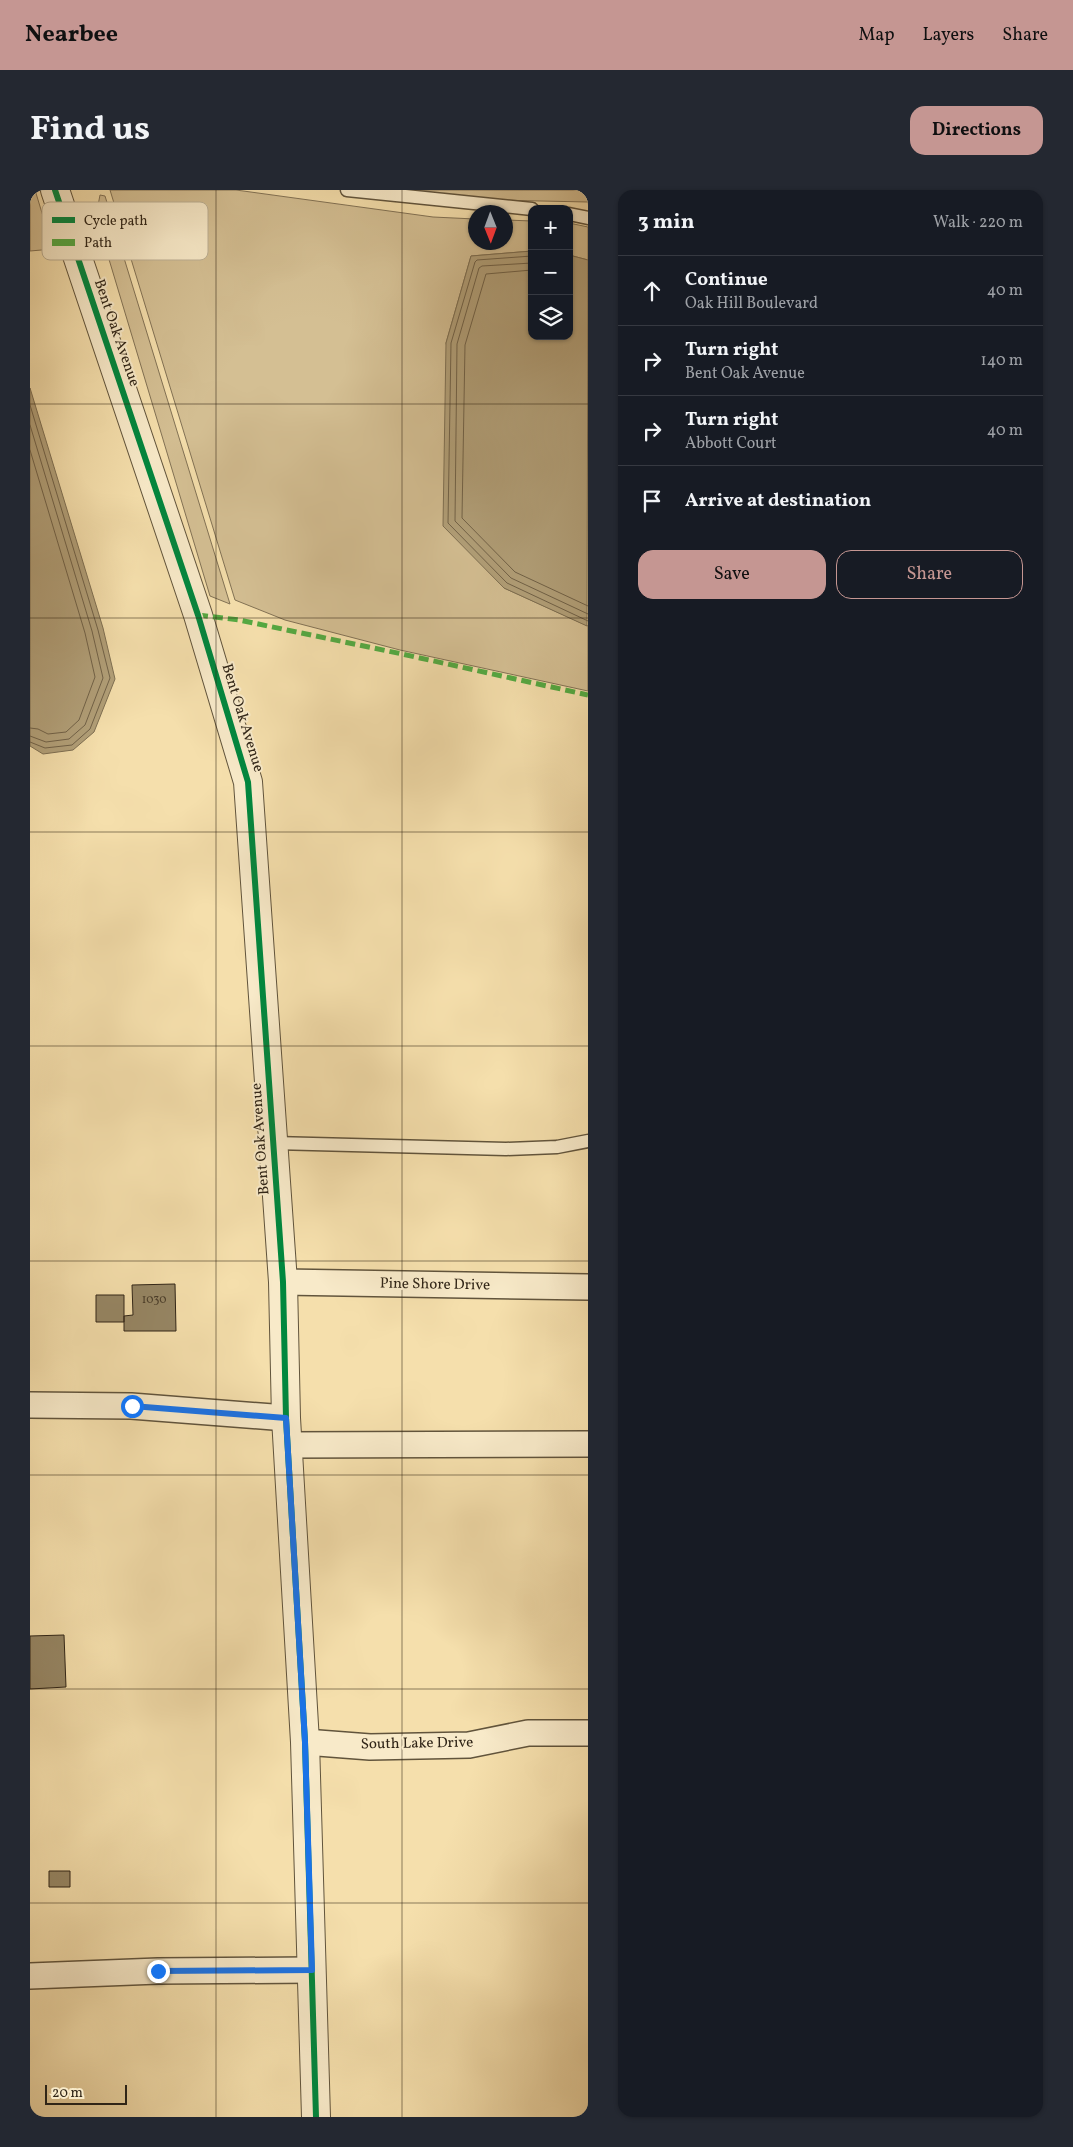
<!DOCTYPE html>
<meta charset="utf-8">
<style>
:root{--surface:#171b24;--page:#242831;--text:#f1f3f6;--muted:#9ea1a6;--line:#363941;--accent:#c59692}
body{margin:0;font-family:Vollkorn,serif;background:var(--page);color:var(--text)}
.controls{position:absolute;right:15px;top:15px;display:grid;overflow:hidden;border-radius:10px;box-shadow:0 1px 4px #0004}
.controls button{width:45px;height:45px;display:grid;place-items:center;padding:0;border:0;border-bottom:1px solid var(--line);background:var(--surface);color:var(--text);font:25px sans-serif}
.compass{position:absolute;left:438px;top:15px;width:45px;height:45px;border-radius:50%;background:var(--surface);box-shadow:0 1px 4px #0004;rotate:179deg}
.scale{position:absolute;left:15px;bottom:12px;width:82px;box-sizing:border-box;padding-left:5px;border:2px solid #302517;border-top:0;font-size:14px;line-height:18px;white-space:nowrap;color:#302517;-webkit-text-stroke:4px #f8eac9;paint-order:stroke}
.stop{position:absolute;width:15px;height:15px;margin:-11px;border:4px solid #1a73e8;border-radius:50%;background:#fff}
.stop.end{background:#1a73e8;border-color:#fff;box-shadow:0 1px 5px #0008}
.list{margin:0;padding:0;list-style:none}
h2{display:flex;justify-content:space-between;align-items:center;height:65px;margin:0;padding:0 20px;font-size:21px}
h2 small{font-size:16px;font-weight:400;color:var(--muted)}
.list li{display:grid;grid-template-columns:32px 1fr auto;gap:15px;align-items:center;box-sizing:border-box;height:70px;padding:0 20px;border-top:1px solid var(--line)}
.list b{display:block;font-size:19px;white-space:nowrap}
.list p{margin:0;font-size:16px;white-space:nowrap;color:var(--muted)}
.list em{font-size:16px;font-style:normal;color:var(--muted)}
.actions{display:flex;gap:10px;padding:15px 20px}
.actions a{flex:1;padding:11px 0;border:1px solid var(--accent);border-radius:15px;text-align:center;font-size:18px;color:var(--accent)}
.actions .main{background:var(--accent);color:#111}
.icon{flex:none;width:28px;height:28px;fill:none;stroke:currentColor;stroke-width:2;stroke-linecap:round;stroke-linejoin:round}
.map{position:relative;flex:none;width:558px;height:1927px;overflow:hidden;border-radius:15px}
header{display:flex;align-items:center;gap:30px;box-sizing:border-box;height:70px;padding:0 25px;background:var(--accent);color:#111}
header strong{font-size:24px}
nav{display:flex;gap:28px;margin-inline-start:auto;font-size:18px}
.intro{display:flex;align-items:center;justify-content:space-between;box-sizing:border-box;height:120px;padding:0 30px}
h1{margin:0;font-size:35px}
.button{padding:12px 22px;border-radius:15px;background:var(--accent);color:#111;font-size:18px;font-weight:700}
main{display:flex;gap:30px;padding:0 30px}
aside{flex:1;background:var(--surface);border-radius:15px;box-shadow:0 1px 4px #0004}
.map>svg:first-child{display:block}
.green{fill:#d4bf93;stroke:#827255}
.water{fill:#b2a079;stroke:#7e6f52}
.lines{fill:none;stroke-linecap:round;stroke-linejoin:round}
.shore{stroke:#716248;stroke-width:1}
.building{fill:#968664;stroke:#302517}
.service-casing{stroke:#61543c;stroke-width:15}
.minor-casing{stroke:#61543c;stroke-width:28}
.tertiary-casing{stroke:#61543c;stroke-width:30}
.service{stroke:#f8eac9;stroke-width:12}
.minor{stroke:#f8eac9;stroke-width:25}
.tertiary{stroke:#f8eac9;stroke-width:28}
.quiet{stroke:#54aa42;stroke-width:5;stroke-dasharray:10 5;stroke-linecap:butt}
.cycleway-casing{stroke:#f8eac9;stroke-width:9}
.cycleway{stroke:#00873e;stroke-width:6}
.route{stroke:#1a73e8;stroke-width:6}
.grid{fill:none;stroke:#302517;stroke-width:1;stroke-opacity:0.55}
.labels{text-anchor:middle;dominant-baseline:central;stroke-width:4;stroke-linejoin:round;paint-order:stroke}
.number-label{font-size:12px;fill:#4a3d2a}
.street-label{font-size:15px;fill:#302517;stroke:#f8eac9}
.key{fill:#f8eac9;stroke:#bcaf94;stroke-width:1}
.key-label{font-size:14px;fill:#302517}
</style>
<header>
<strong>Nearbee</strong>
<nav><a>Map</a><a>Layers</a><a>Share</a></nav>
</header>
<div class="intro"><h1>Find us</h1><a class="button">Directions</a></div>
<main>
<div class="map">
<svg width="558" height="1927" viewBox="0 0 558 1927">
<rect width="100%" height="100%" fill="#f5dfac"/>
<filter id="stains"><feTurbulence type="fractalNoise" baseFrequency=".004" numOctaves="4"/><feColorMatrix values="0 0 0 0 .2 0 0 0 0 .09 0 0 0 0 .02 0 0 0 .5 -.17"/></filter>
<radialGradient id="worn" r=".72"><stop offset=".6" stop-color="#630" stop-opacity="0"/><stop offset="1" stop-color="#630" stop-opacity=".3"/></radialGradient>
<path class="green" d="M0,0H5L23,59L0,61Z
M80,0H206L403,27L445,29L446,52H476V30L502,31V61L441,66L416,153L474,398L558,436V501L370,460L255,430L205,410Z
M361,0H558V12L463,10Z
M70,5L75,6L200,414L180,406L66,26Z
M539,33L558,37V70L539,65Z"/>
<path class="water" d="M502,61V146H539V65L558,70L557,436L474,398L413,336L416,153L441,66Z
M0,198L73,438L85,489L64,542L43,560L13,564L0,556Z"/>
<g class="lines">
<path class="shore" d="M502,66L447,70L445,72L421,153L418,333L477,393L558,431
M502,73L452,76L449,78L427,154L425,331L481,388L558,424
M502,80L456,84L435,155L432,328L485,382L558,416
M0,215L68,440L80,488L60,539L42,555L15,558L0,552
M0,235L62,441L73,488L55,535L39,549L16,552L0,546
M0,260L55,443L65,487L49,530L36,542L18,544L8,539L0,538"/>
</g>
<path class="building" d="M145,1094L146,1141H94V1126L103,1125L102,1095Z
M66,1105H94V1132H66Z
M34,1445L36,1497L0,1499V1446Z
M19,1681H40V1697H19Z"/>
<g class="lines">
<defs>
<path id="service" d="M317,0L502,19
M539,24L558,28
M244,953L476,959L527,957L558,951"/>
<path id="minor" d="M253,1092L558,1097
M0,1215L101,1216L256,1228
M257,1255L558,1254
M275,1552L340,1557L439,1555L498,1543H558
M0,1786L128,1781L282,1780"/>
<path id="tertiary" d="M25,0L168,425L218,592L253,1092L256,1228L275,1552L286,1927"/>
</defs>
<use href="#service" class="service-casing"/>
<use href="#minor" class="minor-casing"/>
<use href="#tertiary" class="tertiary-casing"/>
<use href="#service" class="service"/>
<use href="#minor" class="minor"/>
<use href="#tertiary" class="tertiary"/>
<path class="quiet" d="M168,425L209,430L372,464L558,505"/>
<defs>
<path id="cycleway" d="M25,0L168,425L218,592L253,1092L256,1228L275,1552L286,1927"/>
</defs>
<use href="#cycleway" class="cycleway-casing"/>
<use href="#cycleway" class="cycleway"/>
</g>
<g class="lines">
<path class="route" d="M102,1216L256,1228L275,1552L282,1780L128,1781"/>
</g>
<path class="grid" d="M186,0V1927M372,0V1927M0,214H558M0,428H558M0,642H558M0,856H558M0,1071H558M0,1285H558M0,1499H558M0,1713H558"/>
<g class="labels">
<g class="number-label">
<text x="124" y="1110">1030</text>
</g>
<g class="street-label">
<text transform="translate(86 143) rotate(71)">Bent Oak Avenue</text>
<text transform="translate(212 528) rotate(73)">Bent Oak Avenue</text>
<text transform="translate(231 949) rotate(-94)">Bent Oak Avenue</text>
<text transform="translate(405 1095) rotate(1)">Pine Shore Drive</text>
<text transform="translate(387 1554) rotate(-1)">South Lake Drive</text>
</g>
</g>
<rect x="12" y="12" width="166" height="58" rx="8" class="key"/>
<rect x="22" y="27" width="23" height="6" fill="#00873e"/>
<rect x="22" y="49" width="23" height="7" fill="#54aa42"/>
<g class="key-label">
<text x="54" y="35">Cycle path</text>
<text x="54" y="57">Path</text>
</g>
<rect width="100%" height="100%" filter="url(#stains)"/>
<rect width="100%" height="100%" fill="url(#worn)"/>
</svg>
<div class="controls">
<button>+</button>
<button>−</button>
<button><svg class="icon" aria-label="layers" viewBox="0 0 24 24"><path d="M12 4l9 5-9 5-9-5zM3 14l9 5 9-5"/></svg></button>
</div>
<svg class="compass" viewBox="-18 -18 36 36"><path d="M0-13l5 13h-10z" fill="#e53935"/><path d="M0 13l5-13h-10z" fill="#9ea1a6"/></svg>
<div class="scale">20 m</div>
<div class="stop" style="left:102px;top:1216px"></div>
<div class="stop end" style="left:128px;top:1781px"></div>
</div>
<aside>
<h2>3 min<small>Walk · 220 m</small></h2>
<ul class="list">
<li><svg class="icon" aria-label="ahead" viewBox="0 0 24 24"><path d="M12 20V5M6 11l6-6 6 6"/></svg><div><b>Continue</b><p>Oak Hill Boulevard</p></div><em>40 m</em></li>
<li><svg class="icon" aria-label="right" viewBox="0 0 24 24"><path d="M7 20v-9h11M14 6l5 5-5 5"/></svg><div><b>Turn right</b><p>Bent Oak Avenue</p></div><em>140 m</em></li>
<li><svg class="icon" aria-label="right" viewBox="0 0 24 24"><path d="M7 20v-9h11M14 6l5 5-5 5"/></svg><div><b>Turn right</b><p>Abbott Court</p></div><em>40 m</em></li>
<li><svg class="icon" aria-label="arrive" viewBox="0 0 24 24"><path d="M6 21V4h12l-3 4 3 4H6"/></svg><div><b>Arrive at destination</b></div></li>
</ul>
<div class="actions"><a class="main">Save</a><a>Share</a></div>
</aside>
</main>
